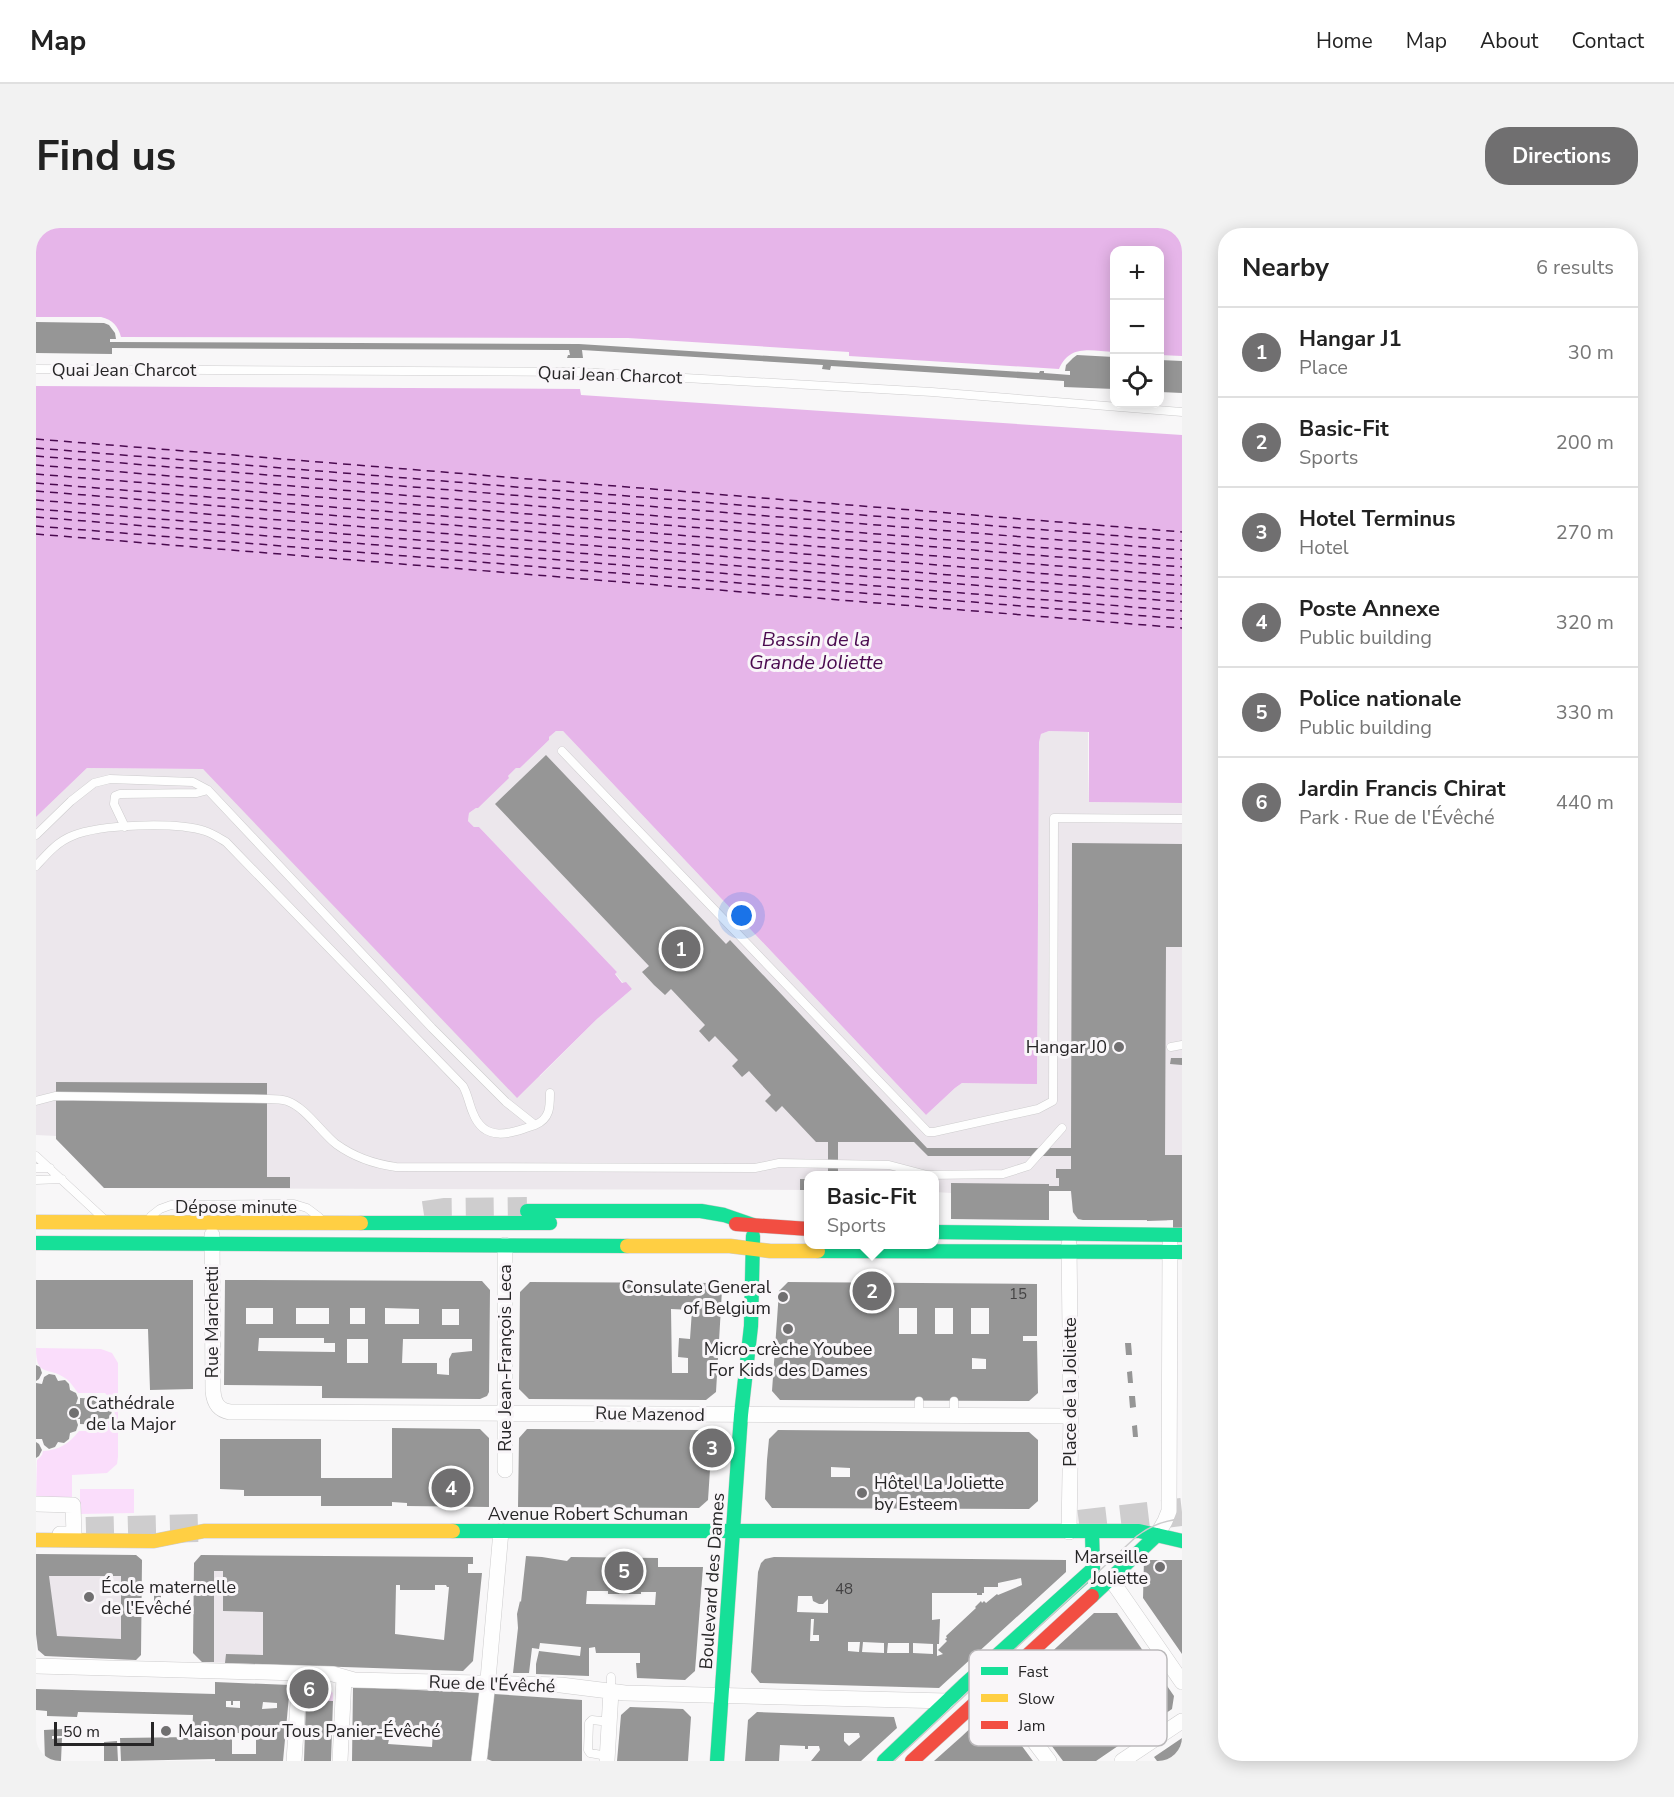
<!DOCTYPE html>
<meta charset="utf-8">
<style>
:root{--surface:#fff;--page:#f2f2f2;--text:#222;--muted:#767676;--line:#e0e0e0;--accent:#706f70}
body{margin:0;font-family:"Nunito Sans",sans-serif;background:var(--page);color:var(--text)}
.controls{position:absolute;right:18px;top:18px;display:grid;overflow:hidden;border-radius:12px;box-shadow:0 3px 15px #0003}
.controls button{width:54px;height:54px;display:grid;place-items:center;padding:0;border:0;border-bottom:2px solid var(--line);background:var(--surface);color:var(--text);font:30px sans-serif}
.scale{position:absolute;left:18px;bottom:15px;width:100px;box-sizing:border-box;padding-left:6px;border:3px solid #272627;border-top:0;font-size:16px;line-height:21px;white-space:nowrap;color:#272627;-webkit-text-stroke:4px #f9f6f9;paint-order:stroke}
.you{position:absolute;left:706px;top:688px;width:21px;height:21px;margin:-15px;border:4px solid #fff;border-radius:50%;background:#1a73e8;box-shadow:0 0 0 9px #1a73e833}
.badge{display:grid;place-items:center;width:39px;height:39px;border-radius:50%;background:var(--accent);color:#fff;font-size:20px;font-weight:700}
.pin{position:absolute;translate:-50% -50%;border:3px solid #fff;box-shadow:0 2px 6px #0006}
.popup{position:absolute;left:768px;top:943px;width:135px;height:78px;box-sizing:border-box;display:grid;place-content:center;border-radius:12px;background:var(--surface);filter:drop-shadow(0 2px 4px #0005);font-size:20px;white-space:nowrap;color:var(--muted)}
.popup b{font-size:22px;color:var(--text)}
.popup::after{content:'';position:absolute;left:50%;top:100%;margin-left:-12px;border:12px solid transparent;border-top-color:var(--surface)}
.list{margin:0;padding:0;list-style:none}
h2{display:flex;justify-content:space-between;align-items:center;height:78px;margin:0;padding:0 24px;font-size:26px}
h2 small{font-size:20px;font-weight:400;color:var(--muted)}
.list li{display:grid;grid-template-columns:39px 1fr auto;gap:18px;align-items:center;box-sizing:border-box;height:90px;padding:0 24px;border-top:2px solid var(--line)}
.list b{display:block;font-size:22px;white-space:nowrap}
.list p{margin:0;font-size:20px;white-space:nowrap;color:var(--muted)}
.list em{font-size:20px;font-style:normal;color:var(--muted)}
.icon{flex:none;width:33px;height:33px;fill:none;stroke:currentColor;stroke-width:2;stroke-linecap:round;stroke-linejoin:round}
.map{position:relative;flex:none;width:1146px;height:1533px;overflow:hidden;border-radius:24px}
header{display:flex;align-items:center;gap:36px;box-sizing:border-box;height:84px;padding:0 30px;background:var(--surface);border-bottom:2px solid var(--line)}
header strong{font-size:28px}
nav{display:flex;gap:33px;margin-inline-start:auto;font-size:21px}
.intro{display:flex;align-items:center;justify-content:space-between;box-sizing:border-box;height:144px;padding:0 36px}
h1{margin:0;font-size:42px}
.button{padding:15px 27px;border-radius:24px;background:var(--accent);color:#fff;font-size:21px;font-weight:700}
main{display:flex;gap:36px;padding:0 36px}
aside{flex:1;background:var(--surface);border-radius:24px;box-shadow:0 3px 15px #0003}
.map>svg:first-child{display:block}
.built{fill:#ece7ec}
.green{fill:#faddfb}
.water{fill:#e6b5e9}
.lines{fill:none;stroke-linecap:round;stroke-linejoin:round}
.ferry{stroke:#4a0a4f;stroke-width:1.5;stroke-dasharray:8 6;stroke-linecap:butt}
.building{fill:#969696;fill-rule:evenodd}
.highway-tunnel{stroke:#cecdce;stroke-width:28;stroke-dasharray:28 14;stroke-linecap:butt}
.lane-casing{stroke:#cdcccd;stroke-width:9}
.street-casing{stroke:#cdcccd;stroke-width:16}
.fast-casing{stroke:#cdcccd;stroke-width:15}
.slow-casing{stroke:#cdcccd;stroke-width:15}
.jam-casing{stroke:#cdcccd;stroke-width:15}
.lane{stroke:#fefefe;stroke-width:8}
.street{stroke:#fefefe;stroke-width:15}
.fast{stroke:#16e098;stroke-width:14}
.slow{stroke:#ffcf43;stroke-width:14}
.jam{stroke:#f24e42;stroke-width:14}
.tram{stroke:#cdcccd;stroke-width:1.5}
.poi-dot{fill:#706f70;stroke:#f9f6f9;stroke-width:2}
.labels{text-anchor:middle;dominant-baseline:central;stroke-width:6;stroke-linejoin:round;paint-order:stroke}
.number-label{font-size:15px;fill:#434243}
.street-label{font-size:18px;fill:#272627;stroke:#f9f6f9}
.poi-label{font-size:18px;fill:#272627;stroke:#f9f6f9;text-anchor:start}
.water-label{font-size:20px;font-style:italic;fill:#4a0a4f;stroke:#f9f6f9}
.key{fill:#f9f6f9;stroke:#bab8ba;stroke-width:1.5}
.key-label{font-size:16px;fill:#272627}
</style>
<header>
<strong>Map</strong>
<nav><a>Home</a><a>Map</a><a>About</a><a>Contact</a></nav>
</header>
<div class="intro"><h1>Find us</h1><a class="button">Directions</a></div>
<main>
<div class="map">
<svg width="1146" height="1533" viewBox="0 0 1146 1533">
<rect width="100%" height="100%" fill="#f8f7f8"/>
<path class="built" d="M520,503H527L890,887L919,860L926,855H1001L1003,513L1005,506L1013,503L1052,504V540L1053,574L1146,575V990L1131,992V993L1047,992L1039,988L1037,984L1034,959H1013V992L915,991V965L899,964V948H773V962L68,960L20,911V908L0,907V589L51,540L167,541L504,848L561,791L596,761L587,755L579,745L581,744L443,599H438L432,593L433,585L440,580L442,579L472,550V548L480,540H484L513,512V509Z
M0,1326L100,1327L106,1332L100,1432L9,1428L2,1422L0,1406Z
M165,1327H187V1383H228L227,1436L166,1434L157,1425L158,1335Z"/>
<path class="green" d="M0,1120L65,1121L76,1125L82,1135V1229L81,1236L71,1245L36,1247V1273H0L1,1232L6,1227L7,1223C23,1222 33,1216 43,1203H68L72,1200L71,1194C88,1185 72,1179 72,1168L69,1165H42C38,1160 35,1154 29,1150C12,1138 0,1150 0,1120Z
M44,1261H98V1285L44,1286Z
M254,1457H289L297,1465V1473L253,1472Z"/>
<path class="water" d="M0,0H1146V128L1124,127V22H1078V124C1055,123 1034,116 1023,141L813,128V124L592,110L85,109C82,98 77,92 65,89H0Z
M0,158L544,161L545,167L1146,207V575L1053,574V504L1013,503L1005,506L1003,514L1001,856L926,855L919,860L890,887L527,503H520L513,509V512L484,540H480L472,548L473,550L442,580H440L433,585L432,593L438,599H443L581,744L579,746L586,755L590,754L596,761L561,791L481,870L167,541L51,540L0,589Z"/>
<g class="lines">
<path class="ferry" d="M0,211L1146,304
M0,220L1146,313
M0,228L1146,322
M0,237L1146,331
M0,246L1146,339
M0,255L1146,348
M0,263L1146,357
M0,272L1146,366
M0,281L1146,374
M0,289L1146,383
M0,298L1146,391
M0,306L1146,400"/>
</g>
<path class="building" d="M0,94L68,95L73,97L79,105L80,111H74V114L543,116L1003,145L1004,143H1008V145L1034,147V143H1029L1030,137L1037,130L1041,127L1078,129V161L1028,159V153L795,138L794,142L786,141L787,137L546,122L547,130H531L532,127H534L533,122H524L76,120V126L0,125Z
M1124,132L1146,133V165L1124,164Z
M510,527L690,716L694,712L891,920H1035L1036,615L1146,616V719H1130L1129,927H1146V1002H1137V992L1111,993V992H1047L1042,991L1037,984L1035,963H1013V992L915,991V955L1013,956V958H1023V950H1020V941H1035V928H892L878,914H802V948H792V914H780L746,878L740,884L729,873L735,867L713,843L706,849L696,838L702,832L679,808L673,814L663,803L669,797L635,761L629,767L618,757L606,744L613,738L459,576Z
M1135,830H1146V837L1134,836Z
M20,854L231,855V949H254V960H68L20,911Z
M764,951H773V962H764Z
M0,1052H157V1161L114,1162L112,1101H0Z
M189,1052L446,1053L454,1062L453,1164L451,1168L444,1171L286,1170V1158L188,1157ZM210,1080H237V1096H210ZM260,1080H293V1096H260ZM314,1080H329V1096H314ZM349,1080L383,1081V1096H349ZM406,1081H423V1097H406ZM223,1110H288V1115H299V1124L222,1123ZM311,1111H332V1135H311ZM367,1111H436V1123L416,1125L413,1131V1147L401,1146V1135H366Z
M679,1053H685L690,1059L686,1062L680,1164L670,1172L493,1171L483,1161L484,1064L494,1054L679,1055ZM635,1081L656,1082L654,1111L643,1110L642,1129L652,1130V1145H636Z
M752,1054L1001,1056V1108H987V1113H1001L1002,1165L993,1173L744,1172L736,1163L743,1063ZM863,1080H881V1106H863ZM899,1080H917V1106H899ZM935,1080H953V1106H935ZM936,1130L950,1131V1141H936Z
M1089,1115H1095L1096,1127H1090Z
M0,1137L4,1139L6,1145L3,1151L0,1153Z
M1096,1143L1097,1155H1092L1091,1144Z
M13,1146L19,1147L22,1153L29,1152L33,1156L34,1162L40,1165L42,1170L40,1176H44V1170L68,1171L69,1174H65L74,1178L76,1183L74,1190L68,1192V1197L44,1196V1191H40L42,1197L40,1203L34,1205L33,1211L28,1215L22,1214L19,1219L13,1221L8,1217L6,1211H0V1155L6,1156L8,1149Z
M1093,1168H1099L1100,1179L1094,1180Z
M1101,1197L1102,1209H1097L1096,1198Z
M356,1200L444,1201L453,1210V1279L371,1278V1275L356,1274V1278H285V1268H208V1262L184,1261V1211H285V1250H356Z
M491,1201L668,1202L676,1211L672,1272L663,1280L482,1279L483,1210Z
M742,1202L993,1204L1002,1212V1273L993,1281L736,1280L729,1271L731,1232L733,1211ZM795,1239L814,1240V1249H795Z
M0,1214L3,1216L6,1222L3,1228L0,1230Z
M0,1326L100,1327L106,1332L105,1427L100,1432L9,1428L2,1422L0,1406ZM13,1348H85V1411L21,1408Z
M165,1327L437,1329V1336H432V1345H446L437,1433L427,1443L189,1435L190,1426L227,1427V1384L187,1383V1343H178V1434H166L157,1425L158,1335ZM360,1357H364V1362H399V1357H410L411,1359H413L408,1412L359,1406Z
M490,1328L506,1329L531,1333L535,1329L622,1330V1339H667L659,1443L649,1452L601,1450L600,1435H604V1425H560L559,1419L553,1420V1448L500,1446V1436L503,1423L544,1428L545,1419L504,1415L503,1421L496,1420L493,1445H477L482,1400L481,1386L484,1373L485,1374ZM551,1363H572V1366H605V1364H620L619,1377L550,1376Z
M738,1329L1030,1332V1344L903,1460L724,1455L715,1444L722,1344L725,1335L729,1331ZM985,1350L986,1357L962,1367L961,1366L950,1375L948,1373L946,1375L945,1373L939,1379L940,1380L910,1408L911,1410L909,1411L911,1413L902,1422L907,1426L901,1428V1416H903L904,1391L896,1392V1365H941V1367H946V1365H948V1359H962V1355ZM762,1368H776L777,1373L783,1376H787L792,1371V1385L761,1384ZM775,1391H778L777,1407H783V1413H774ZM812,1414H824L823,1424L812,1423ZM827,1414L848,1415V1425L826,1424ZM852,1415H873V1425H851ZM877,1415L897,1416V1426L877,1425Z
M1108,1332H1146V1426L1107,1370Z
M118,1362H125V1373H118Z
M1058,1385H1081L1138,1468L1136,1481L1060,1533H1027L974,1462Z
M179,1454L254,1457L247,1533H179V1531L85,1533L84,1510L156,1509L157,1487L42,1484L41,1489L11,1488V1483L0,1482V1461L179,1466ZM190,1473H195V1477H197V1473H204V1480L190,1479ZM227,1474L241,1475V1480L226,1481ZM196,1505H220V1526H196Z
M317,1459L445,1465L441,1520H437L435,1533H316ZM355,1502L397,1504L396,1519L352,1516Z
M458,1466L546,1472V1533H456L451,1531Z
M270,1472L297,1473L295,1533H268Z
M594,1479L647,1481L655,1489L652,1533H581L585,1487Z
M957,1479L997,1533H898L925,1509Z
M721,1484L858,1489L861,1500L825,1533H775L784,1522L783,1518H772V1521H769V1518L744,1517L743,1533H709L712,1492ZM808,1505H823L824,1509L813,1518L808,1513Z
M26,1501V1508H16V1511L26,1510L25,1533H9L8,1502Z
M1146,1510V1533H1121L1118,1529Z
M81,1513L82,1533H68V1514Z"/>
<g class="lines">
<path class="highway-tunnel" d="M388,987L408,984L491,983
M1043,1296L1146,1284
M50,1303L163,1300"/>
<defs>
<path id="lane" d="M0,141L544,144L896,164L1146,184
M526,523L892,904H898L1002,881L1017,873L1018,590L1146,591
M89,599L78,576L79,568L84,566L161,565L172,562
M0,607L35,573L58,555L74,551L157,554L172,562L396,800L470,874L499,897C514,891 514,879 514,865
M0,638C11,626 21,614 36,608C64,596 140,594 169,603C176,605 183,610 190,614L427,858C432,867 433,876 437,885C449,916 476,905 499,897
M1135,819L1146,817
M0,873L19,868L232,871C238,871 245,871 251,873C269,879 285,904 300,916C318,929 338,936 360,939L719,940L743,935L853,937L891,947L967,946L992,938L1026,900
M0,928L67,990
M0,940H14
M0,952L26,951
M115,988L124,981L135,977L258,976L271,980L283,989
M883,1173V1187
M918,1173V1187
M575,1449V1463
M571,1528L554,1525L552,1522L553,1495L556,1492L574,1494"/>
<path id="street" d="M176,1007L177,1163C178,1175 182,1182 194,1184C474,1184 754,1187 1035,1188
M469,1242V1017
M0,1276L37,1277L38,1306H24
M1033,1304L1035,1188L1033,1016
M1121,1307L1129,1293L1133,1283L1134,1016
M1074,1350L1146,1454
M0,1438L297,1446L318,1452L525,1457L589,1465L912,1473
M957,1459L1013,1533
M258,1533L262,1474
M304,1533L308,1449
M443,1533L451,1463L465,1303
M571,1533L575,1463
M1086,1533L1146,1493"/>
<path id="fast" d="M491,983H665L688,987L717,997
M325,995H514
M899,1004L1146,1007
M0,1015L591,1018
M782,1023L1146,1024
M417,1303H1103L1146,1313
M1056,1368L1121,1307
M681,1533L705,1187L715,1098L717,1008
M848,1533L928,1457L1057,1341L1056,1304"/>
<path id="slow" d="M0,994L325,995
M591,1018H694L734,1023H782
M0,1312L118,1313L168,1303H417"/>
<path id="jam" d="M700,996L773,1001
M876,1533L1056,1368"/>
</defs>
<use href="#lane" class="lane-casing"/>
<use href="#street" class="street-casing"/>
<use href="#fast" class="fast-casing"/>
<use href="#slow" class="slow-casing"/>
<use href="#jam" class="jam-casing"/>
<use href="#lane" class="lane"/>
<use href="#street" class="street"/>
<use href="#fast" class="fast"/>
<use href="#slow" class="slow"/>
<use href="#jam" class="jam"/>
<path class="tram" d="M858,1533L1101,1308C1114,1298 1129,1292 1146,1291"/>
</g>
<g class="poi-dot">
<circle cx="1083" cy="819" r="6"/>
<circle cx="747" cy="1069" r="6"/>
<circle cx="752" cy="1101" r="6"/>
<circle cx="38" cy="1185" r="6"/>
<circle cx="826" cy="1265" r="6"/>
<circle cx="1124" cy="1339" r="6"/>
<circle cx="53" cy="1369" r="6"/>
<circle cx="130" cy="1503" r="6"/>
</g>
<g class="labels">
<g class="number-label">
<text x="982" y="1066">15</text>
<text x="808" y="1361">48</text>
</g>
<g class="street-label">
<text x="88" y="142">Quai Jean Charcot</text>
<text transform="translate(574 147) rotate(2)">Quai Jean Charcot</text>
<text x="200" y="979">Dépose minute</text>
<text transform="translate(176 1094) rotate(-90)">Rue Marchetti</text>
<text transform="translate(469 1130) rotate(-90)">Rue Jean-François Leca</text>
<text transform="translate(1034 1164) rotate(-90)">Place de la Joliette</text>
<text transform="translate(614 1186) rotate(1)">Rue Mazenod</text>
<text x="552" y="1286">Avenue Robert Schuman</text>
<text transform="translate(676 1353) rotate(-86)">Boulevard des Dames</text>
<text transform="translate(456 1456) rotate(2)">Rue de l'Évêché</text>
</g>
<g class="poi-label">
<text x="1071" y="819" text-anchor="end">Hangar J0</text>
<text x="735" y="1059" text-anchor="end">Consulate General<tspan x="735" dy="21">of Belgium</tspan></text>
<text x="752" y="1121" text-anchor="middle">Micro-crèche Youbee<tspan x="752" dy="21">For Kids des Dames</tspan></text>
<text x="50" y="1175">Cathédrale<tspan x="50" dy="21">de la Major</tspan></text>
<text x="838" y="1255">Hôtel La Joliette<tspan x="838" dy="21">by Esteem</tspan></text>
<text x="1112" y="1329" text-anchor="end">Marseille<tspan x="1112" dy="21">Joliette</tspan></text>
<text x="65" y="1359">École maternelle<tspan x="65" dy="21">de l'Evêché</tspan></text>
<text x="142" y="1503">Maison pour Tous Panier-Évêché</text>
</g>
<g class="water-label">
<text x="780" y="411">Bassin de la<tspan x="780" dy="23">Grande Joliette</tspan></text>
</g>
</g>
<rect x="933" y="1422" width="198" height="96" rx="9" class="key"/>
<rect x="945" y="1439" width="27" height="8" fill="#16e098"/>
<rect x="945" y="1466" width="27" height="8" fill="#ffcf43"/>
<rect x="945" y="1493" width="27" height="8" fill="#f24e42"/>
<g class="key-label">
<text x="982" y="1449">Fast</text>
<text x="982" y="1476">Slow</text>
<text x="982" y="1503">Jam</text>
</g>
</svg>
<div class="controls">
<button>+</button>
<button>−</button>
<button><svg class="icon" aria-label="locate" viewBox="0 0 24 24"><circle cx="12" cy="12" r="6"/><path d="M12 2v4M12 18v4M2 12h4M18 12h4"/></svg></button>
</div>
<div class="scale">50 m</div>
<div class="you"></div>
<div class="pin badge" style="left:645px;top:721px">1</div>
<div class="pin badge" style="left:836px;top:1063px">2</div>
<div class="popup"><b>Basic-Fit</b>Sports</div>
<div class="pin badge" style="left:676px;top:1220px">3</div>
<div class="pin badge" style="left:415px;top:1260px">4</div>
<div class="pin badge" style="left:588px;top:1343px">5</div>
<div class="pin badge" style="left:273px;top:1461px">6</div>
</div>
<aside>
<h2>Nearby<small>6 results</small></h2>
<ul class="list">
<li><span class="badge">1</span><div><b>Hangar J1</b><p>Place</p></div><em>30 m</em></li>
<li><span class="badge">2</span><div><b>Basic-Fit</b><p>Sports</p></div><em>200 m</em></li>
<li><span class="badge">3</span><div><b>Hotel Terminus</b><p>Hotel</p></div><em>270 m</em></li>
<li><span class="badge">4</span><div><b>Poste Annexe</b><p>Public building</p></div><em>320 m</em></li>
<li><span class="badge">5</span><div><b>Police nationale</b><p>Public building</p></div><em>330 m</em></li>
<li><span class="badge">6</span><div><b>Jardin Francis Chirat</b><p>Park · Rue de l'Évêché</p></div><em>440 m</em></li>
</ul>
</aside>
</main>
